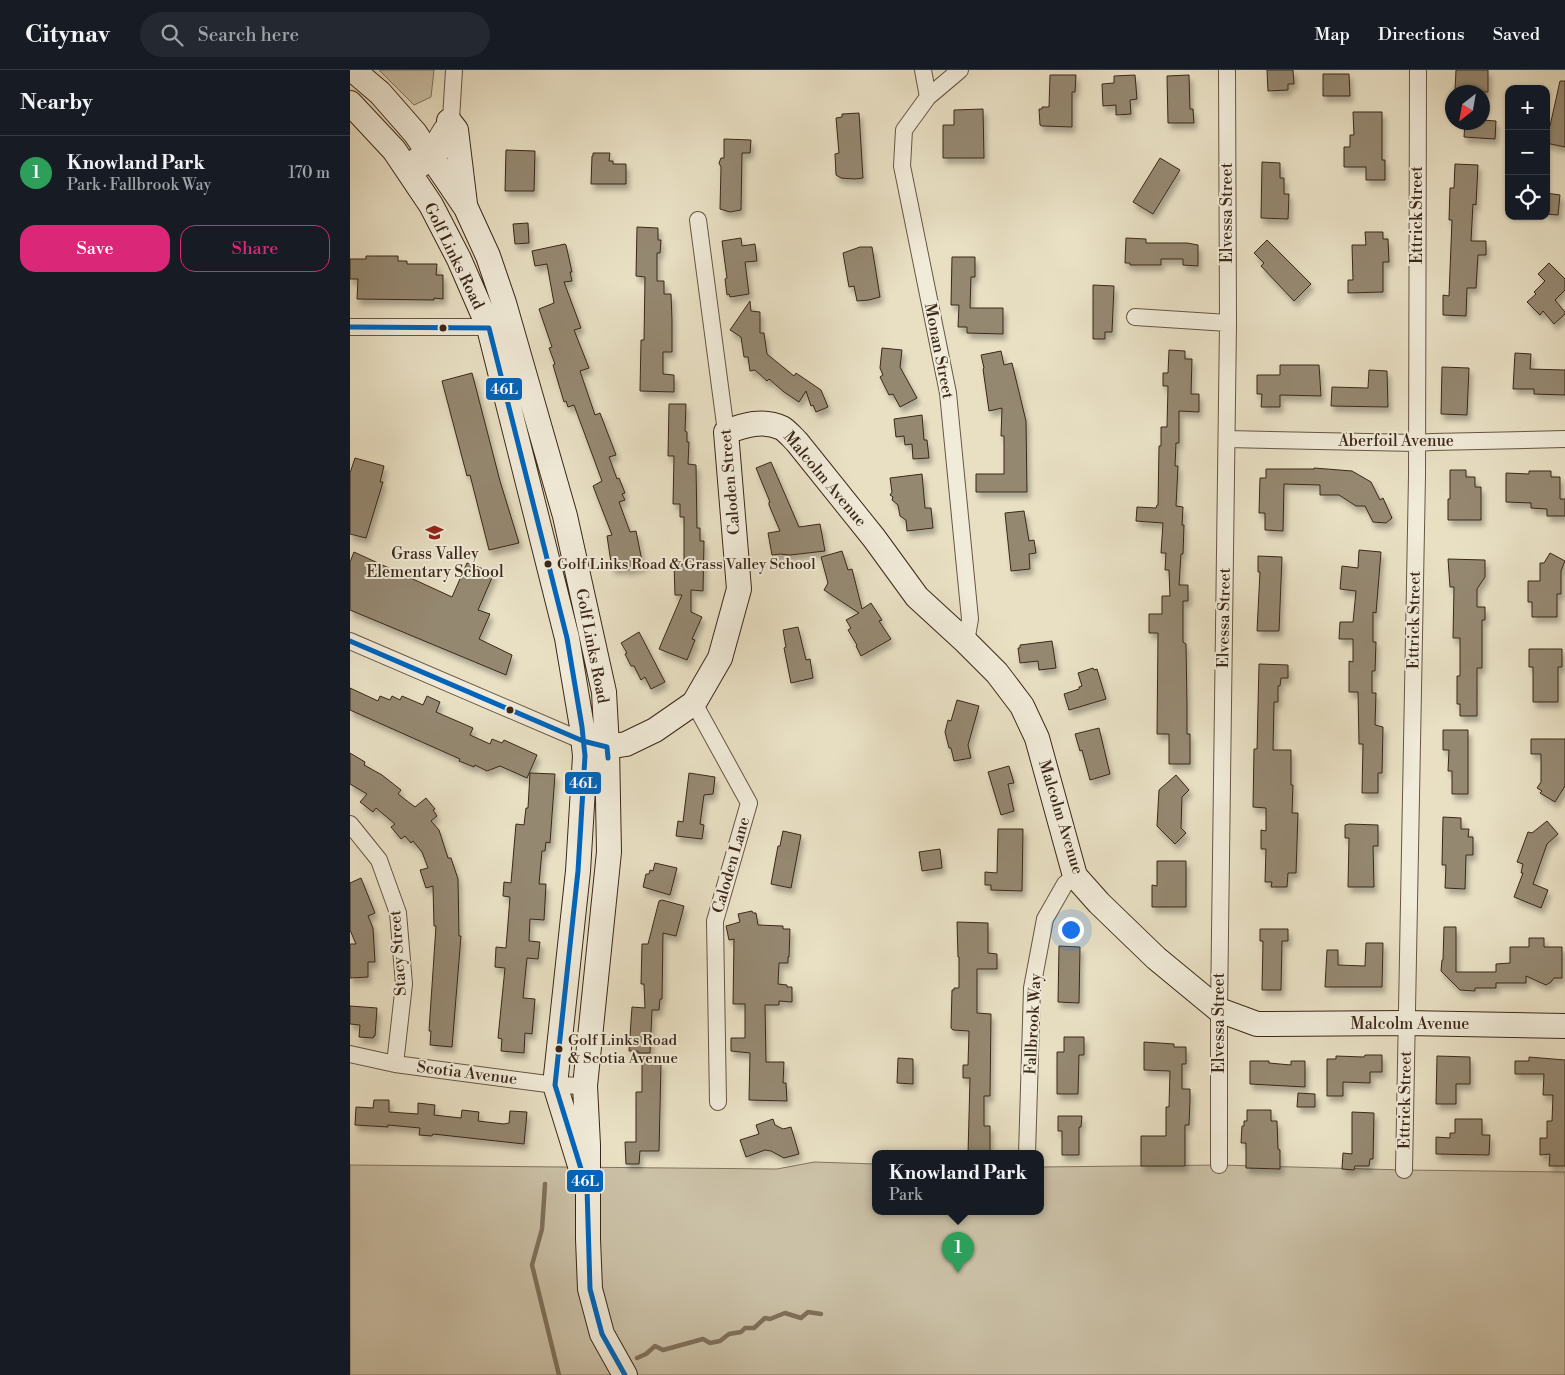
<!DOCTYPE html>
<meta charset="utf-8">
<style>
:root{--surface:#171b24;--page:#242831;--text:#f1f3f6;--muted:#9ea1a6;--line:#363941;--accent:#db2777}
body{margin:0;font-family:"Libre Bodoni",serif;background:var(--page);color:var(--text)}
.controls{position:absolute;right:15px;top:15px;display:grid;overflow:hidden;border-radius:10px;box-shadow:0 1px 4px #0004}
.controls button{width:45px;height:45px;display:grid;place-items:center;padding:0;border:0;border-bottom:1px solid var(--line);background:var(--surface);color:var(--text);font:25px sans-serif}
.compass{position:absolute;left:1095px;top:15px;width:45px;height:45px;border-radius:50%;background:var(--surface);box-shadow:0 1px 4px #0004;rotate:211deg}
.you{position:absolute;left:720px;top:859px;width:18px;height:18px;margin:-12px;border:4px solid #fff;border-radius:50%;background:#1a73e8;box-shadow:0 0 0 8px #1a73e833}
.badge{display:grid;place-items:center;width:32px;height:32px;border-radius:50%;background:var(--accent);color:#fff;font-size:16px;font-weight:700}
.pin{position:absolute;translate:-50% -41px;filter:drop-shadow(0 1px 2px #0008)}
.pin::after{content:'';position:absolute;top:26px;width:18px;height:15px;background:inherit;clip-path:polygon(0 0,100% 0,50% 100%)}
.popup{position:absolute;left:522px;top:1080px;width:172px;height:65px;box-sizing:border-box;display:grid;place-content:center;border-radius:10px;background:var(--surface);filter:drop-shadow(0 1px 4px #0005);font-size:16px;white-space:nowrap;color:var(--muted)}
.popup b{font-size:19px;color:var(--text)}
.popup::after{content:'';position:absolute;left:50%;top:100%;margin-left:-10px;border:10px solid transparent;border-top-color:var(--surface)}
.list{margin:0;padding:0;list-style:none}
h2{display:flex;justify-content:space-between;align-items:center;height:65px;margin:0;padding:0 20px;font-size:21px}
h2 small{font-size:16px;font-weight:400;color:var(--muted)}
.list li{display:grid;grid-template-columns:32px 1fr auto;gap:15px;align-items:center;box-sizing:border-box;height:75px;padding:0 20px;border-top:1px solid var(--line)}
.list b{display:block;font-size:19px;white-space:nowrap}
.list p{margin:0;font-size:16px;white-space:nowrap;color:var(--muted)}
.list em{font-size:16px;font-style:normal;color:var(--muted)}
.actions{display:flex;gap:10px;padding:15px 20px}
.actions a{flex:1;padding:11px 0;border:1px solid var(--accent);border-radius:15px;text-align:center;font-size:18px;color:var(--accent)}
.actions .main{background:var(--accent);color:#fff}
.icon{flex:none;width:28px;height:28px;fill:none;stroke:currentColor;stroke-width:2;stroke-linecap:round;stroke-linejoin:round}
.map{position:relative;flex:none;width:1215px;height:1305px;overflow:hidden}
header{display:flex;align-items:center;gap:30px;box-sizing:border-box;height:70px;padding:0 25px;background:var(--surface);border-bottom:1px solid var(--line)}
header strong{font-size:24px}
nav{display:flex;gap:28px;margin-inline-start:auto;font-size:18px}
.search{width:350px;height:45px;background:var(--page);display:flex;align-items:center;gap:12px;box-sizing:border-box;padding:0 18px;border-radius:28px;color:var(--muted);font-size:19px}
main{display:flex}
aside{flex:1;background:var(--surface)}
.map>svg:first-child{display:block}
.green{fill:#cbc1a7;stroke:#837460}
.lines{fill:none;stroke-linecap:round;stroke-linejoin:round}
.stream{stroke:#80715c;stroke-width:4.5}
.building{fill:#958871;stroke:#3b2818;filter:url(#shadow)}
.street-casing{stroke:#665643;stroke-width:18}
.secondary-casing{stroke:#3b2818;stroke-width:26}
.street{stroke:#f1ebd9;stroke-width:16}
.secondary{stroke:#f1ebd9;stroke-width:24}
.bus-1-casing{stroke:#f1ebd9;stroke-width:9}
.bus-1{stroke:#0065bd;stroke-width:5}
.bus-dot{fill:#3b2818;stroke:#f1ebd9;stroke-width:2}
.labels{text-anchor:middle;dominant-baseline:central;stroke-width:4;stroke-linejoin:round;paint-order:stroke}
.bus-label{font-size:15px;fill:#3b2818;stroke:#f1ebd9;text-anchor:start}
.street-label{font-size:16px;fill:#3b2818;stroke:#f1ebd9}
.poi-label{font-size:16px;fill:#3b2818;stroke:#f1ebd9}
.line-badge{stroke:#f1ebd9;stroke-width:2}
.badge-label{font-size:14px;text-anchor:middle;font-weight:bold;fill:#fff}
</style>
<header>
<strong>Citynav</strong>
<div class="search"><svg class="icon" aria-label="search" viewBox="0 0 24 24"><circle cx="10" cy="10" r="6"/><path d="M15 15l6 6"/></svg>Search here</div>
<nav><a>Map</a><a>Directions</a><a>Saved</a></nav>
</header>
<main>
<aside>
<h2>Nearby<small></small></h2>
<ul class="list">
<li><span class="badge" style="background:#2e9e5b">1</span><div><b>Knowland Park</b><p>Park · Fallbrook Way</p></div><em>170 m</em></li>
</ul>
<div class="actions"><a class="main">Save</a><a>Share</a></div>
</aside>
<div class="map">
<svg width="1215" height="1305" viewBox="0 0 1215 1305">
<defs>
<filter id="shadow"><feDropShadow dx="3" dy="5.5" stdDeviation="2.5" flood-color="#0004"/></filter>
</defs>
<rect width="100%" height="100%" fill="#e9e0c4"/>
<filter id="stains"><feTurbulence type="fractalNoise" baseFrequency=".004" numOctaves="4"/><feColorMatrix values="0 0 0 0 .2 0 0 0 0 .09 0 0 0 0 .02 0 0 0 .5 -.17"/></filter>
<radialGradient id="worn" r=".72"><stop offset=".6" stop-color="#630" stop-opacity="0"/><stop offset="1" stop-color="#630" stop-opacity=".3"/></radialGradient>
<path class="green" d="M29,0H84L81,27L64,35Z
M464,1092L525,1094L526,1142H690L691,1097L869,1095L1054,1100L1215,1102V1305H0V1095L427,1099Z"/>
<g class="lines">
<path class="stream" d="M195,1114L192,1159L182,1195L209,1305
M287,1288L296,1284L305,1276L313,1280L353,1269L360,1273L370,1271L379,1264L391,1262L395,1258H404L415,1248L420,1249L435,1243L451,1248L458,1242L471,1244"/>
</g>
<path class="building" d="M917,0H943L944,14H938V20L918,21Z
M1106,0H1138V22H1111V20H1105Z
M973,4H999L1000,26H973Z
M700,5H726L725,22H722V57L692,56L690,55L689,39H692V37H699Z
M785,5L787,29L780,30L781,44L766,45V35L753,36L752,14L764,13V6Z
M839,5L840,39H843L844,53H818L817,6Z
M1210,11H1215V77L1196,73V55L1200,56Z
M633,39L634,88H593V55H604V40Z
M1003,42H1032V90H1035V110H1016V97H994V77H1000V65H1004Z
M509,43L513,108L505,109L491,108L486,105L485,84L489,83L486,48L492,47V44Z
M1132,50L1146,51L1145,69L1114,67L1115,52H1132Z
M374,69L401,70L400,83H392L391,140L380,142L370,139L371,97L369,93L371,88H374Z
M156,80L185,81L184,121H155Z
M243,83H260L259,91H263V94H276V114H241L242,86H243Z
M810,88L830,100L803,144L783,132Z
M912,92L930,93V108H934V124H939L938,149L911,148Z
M1105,94L1128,95L1126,135L1123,134L1121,171H1136V185H1128L1126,218H1117L1116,246L1093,245V225L1099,226L1102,150H1099L1100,118H1104Z
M1196,123L1210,125L1208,145L1196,144Z
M178,153L179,173L165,174L163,154Z
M287,157L308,158V170H311L310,183H307V211H314V224H321L322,250V282H313V304L324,305V322L290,321L291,270H294L295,207L286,206Z
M1015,162H1033V169H1038L1039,192H1033V222L998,223V210H1003L1002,175H1016Z
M391,168L392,176L405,174L407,191L395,192L399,224L380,227L379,224L377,225L375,209L377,208L372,171Z
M776,168L796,169V173H837L848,175V196L833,195V189H811V195H780V193H775Z
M917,170L961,214L944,231L911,196L914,193L904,183Z
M215,174L216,175L222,202H220L222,211L214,212L231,258L224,260L239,298L230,301L245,345L250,343L266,385L259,387L267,409L269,408L275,423L272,424L275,430L269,432L280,462L286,461L293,496L276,500L275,498L262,499L257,466L262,465L243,416L252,411L224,335L218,337L216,331L214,332L203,295L205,294L199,278L202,277L189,239L204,233L197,194L185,196L182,181Z
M510,177H522L530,227L519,230L507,231L504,216L499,217L493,183Z
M16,186H48V191H57V194H87L86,205H93V229L84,228V230L7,229L8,209H0V189H16Z
M602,187H625V207H621L620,238H653V264L617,263V257H608L609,235H601Z
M1199,193L1215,209V220L1205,230L1215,242V244L1204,254L1193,241L1190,245L1177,232L1186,224L1184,222L1195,211L1188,204Z
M743,215L764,216L762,262H755V269H743Z
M400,231L401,241L410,242V263H414L417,284L444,306L446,303L471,320L478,337L466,342L463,335L461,336L456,321L449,332L434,322L419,309L417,311L405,300L400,301L398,287H394L391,267L380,260Z
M532,278L552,280L550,297L567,328L550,337L543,324L539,325L530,307L533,305L530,298Z
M819,280L835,281V289H842L841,324H849V342L829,341V373H826L825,396H828L826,436L833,437L832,455H834L833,484H831L829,515H838V531H833V572L836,574L837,635V664H840V694H819V664H807L808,563H799V544H812V526H820L819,500H815L816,483H811L813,453L786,451L787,437L806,438L807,435H808L809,376H811V357H817L818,316H813V303H818Z
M651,281L654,295L662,293L676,351L677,422H626V404H654V366H651L652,338L639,341L633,299L634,298L631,285Z
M1165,283L1181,284L1180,299L1215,300V325L1184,324V319H1163Z
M930,295H969L971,326L930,325V337H911L912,324H907V305H930Z
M1092,297L1119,298L1117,345L1091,344Z
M1019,300L1037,301L1038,337L981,336L982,317L1018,318Z
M122,303L150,411L169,473L139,480L120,405L117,406L92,311Z
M319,334H336L335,361L337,362V372H339L338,394L346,395L347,458H350V471H354L353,521L341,520V542L352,547L342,569L345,570L337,590L309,579L332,525H325L324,494H334V447H330V434H323L324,386H318Z
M572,345L574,370H577L579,388L563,389L562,374L555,375L554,366L546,367L544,349Z
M5,388L34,396L30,412H33L16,468L0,464V403Z
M421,392L449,457L470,454L475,481L440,485L430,484L422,485L418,463L430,461L419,435V432H420L406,398Z
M964,398L1002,401L1021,412L1030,430L1033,428L1042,448L1036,453L1023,452L1015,436H1006L989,425H970V415L934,414L933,461L915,460V443H909L910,408H916V399H964Z
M1100,400H1116V407H1125V417H1131V450H1098V429H1100Z
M1179,401H1201V407H1210V429H1215V446H1197V439L1181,438V433L1156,432V403L1179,404Z
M572,404L575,438H581L583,458L557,461L556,450L550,446L548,435L542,430L543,427L540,425L542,422L540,408Z
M674,441L679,471L684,470L686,483L679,484L680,499L661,501L655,443Z
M1009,480L1031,482L1026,543L1023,542V572H1026L1025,601H1022V623H1026L1025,655L1033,657L1032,703H1028V723H1012L1013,674H1009L1008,622H999V591L1003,592V569H989L990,552H1003L1006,521L990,519L992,496L1008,498Z
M492,481L498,500L502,499L512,539L521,533L532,550L529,551L541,569L511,586L506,576L507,575L498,560L501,558L496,550L509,543L474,520L478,513L471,487Z
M4,482L102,527L117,493L144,503L128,540L140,544L129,569L162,585L156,605L0,540V492Z
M1200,483L1215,491L1211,501V524H1207V547H1182V532H1178V511H1190V493H1194Z
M908,486L932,487L929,561H907L910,502H908Z
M1098,489L1135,490V507L1127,519V537H1135V550H1132V598H1127V646H1110V634H1107V606H1110V568H1103L1104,517H1100Z
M448,557L456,590L460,589L463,608L441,613L434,578L436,577L433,560Z
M289,562L315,612L301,619L295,607L291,610L284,596H281L275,584L277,583L271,573Z
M702,571L706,598L689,600L688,591L670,593L668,578H670V575Z
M1179,579H1212V597H1208V632H1183V597H1179Z
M909,594L938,595V608H931L930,616H928V632H924L923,680H941V715H943L942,743H948L946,803H938L937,817H921L922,812H915L916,779H911V760L916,761V738L903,737L904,679H907Z
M743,598L744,600L747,599L756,629L719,640L714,624L729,619V617L732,616L728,603Z
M0,618L28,631L30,626L40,630L42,626L50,630L52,626L73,635L77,626L90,632L86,642L123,658L120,665L140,674L142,669L152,673L154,670L187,685L177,708L150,696L137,701L125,695L124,697L109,691L110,689L0,640Z
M607,630L629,636L618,675L621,688L604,691L601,678H599L595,662L598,650L601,651Z
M749,658L760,704L740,710L732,680L730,681L725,664Z
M1093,660H1118V724H1102V701H1098L1099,680H1093Z
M1181,669H1215V716L1205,732L1190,723L1192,721L1187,718L1191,712V684H1181Z
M0,683L15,692L14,695L32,705L51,720L48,724L65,737L76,728L85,739L83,740L87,746L81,751L89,760L98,788H101L108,809L109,866H111L102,977L80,975L81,961H79L86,856H84L83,816L76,818L70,800L78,798L72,782L63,771L61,773L55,766L51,769L41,757L45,754L26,738L23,742L10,732L17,724L0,714Z
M659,696L664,713L658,714L664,741L651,745L638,702Z
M180,703L205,704L200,773L196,772L195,781H192L189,814H196L194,850L180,849L179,871L190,872L188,889L177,888L173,928L185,929L182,964L175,963L174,983L151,981L152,969L148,968L155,898L145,897L146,877L156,878L160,827L153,826L154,812L161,813L166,754L174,755L176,738H178Z
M339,703L365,707L363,724L354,725L350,754L354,755L352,769L326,766L328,751L333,752Z
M826,705L839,720L832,727L831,758L836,763L825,774L807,756L809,720Z
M1093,747L1111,748V759H1119L1118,767H1123V785H1116L1115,819L1095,818L1096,795H1092Z
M1197,751L1208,764L1197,774L1183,814L1198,820L1191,838L1164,827L1173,803H1171L1173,794L1167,792L1178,762L1182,763Z
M999,754L1028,755V776H1023L1024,817H998L999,768H995V755Z
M648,759H673L672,821L641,820V815H635V802L647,803Z
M433,761L451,765L441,818L421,814L428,776H430Z
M590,779L592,798L572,801L569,782Z
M807,791H836V837H802V815L807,816Z
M305,793L327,798L320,825L293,817L296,804H299L300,800L303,801Z
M11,808L25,843L18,846L23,858L25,892H18V907L0,908V874H6L0,860V813Z
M312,830L334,836L326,866L313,863L312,929H310L309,940H302L300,983H288V981H279L282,937L295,938L294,914H291L292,874H298L309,831Z
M402,841L403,843H406L408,855L433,856V859H440L439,887H438V893H429L428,914L437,915V917H442V932L429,931V935H415L416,992H434L433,1013H436L437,1031L399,1030L400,983L381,981V968H395V934H383L384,869L379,870L376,856L390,852L388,844Z
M607,852L638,853V883L647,884V899H627V943L641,944L640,1026H634V1056H640V1084H618L620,1008H613V995H618L619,961L603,960L601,958L602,920H604V918H609V887H608Z
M1094,857H1106V902H1146V894L1160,893V877H1179V868H1194V877H1212V908H1204L1201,912L1196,915L1176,906V913H1146V918H1125V921L1110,920L1091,901L1092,890H1093Z
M910,859H938V871H932L931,920H912L913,871H910Z
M1016,873H1033L1032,917H975L977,880H988V895L1015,896Z
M709,876L730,877L729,933L708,932Z
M0,936L27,938L25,966H24L23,968L9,967L10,955L0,954Z
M714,967H734V985H729L728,1024H707V982H714Z
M794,972L824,974V977H836V994H832V1019H840V1030L839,1055H835V1096H791V1066H816V1037H819L820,1001L794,1000Z
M1015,985H1032V1002H1020V1013L993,1012V1026H977V989H986V986L1014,987Z
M1087,986L1120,987V1014H1106V1034H1086Z
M1179,987L1215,990V1096H1199L1200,1084L1190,1085V1068H1197V1051H1202L1203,1025H1193L1194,1004H1165V991H1179Z
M548,988L563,989V1014L547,1013Z
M900,991H919V993L941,995V991H955V1017L900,1014Z
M292,992L311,993L309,1081H290L289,1094H276L275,1072H286V1022H292Z
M948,1023L965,1024V1037H947Z
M24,1030H39V1042L68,1044V1033L85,1035L84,1045L111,1048L112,1040L129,1042L128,1051L154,1054L159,1053L160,1041L177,1042L174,1074L83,1064L82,1066L69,1065L70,1058L38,1055V1057L5,1055L6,1037L23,1038Z
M897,1040H921V1051H927L928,1079L930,1080V1099L896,1098V1073H891L892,1056H894V1051H897Z
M1002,1042L1024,1043L1023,1089H1020L1019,1096H1005L1004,1100L992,1099L993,1083L1002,1084Z
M708,1046H732L731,1057H729V1085H712V1061H708Z
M423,1049L425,1055L433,1059L441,1057L449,1084L434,1088L421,1081L415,1080L396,1087L390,1070L409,1064L406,1055Z
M1105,1049H1132V1065H1140L1139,1085L1086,1084V1067L1100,1068V1063H1105Z"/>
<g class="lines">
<defs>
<path id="street" d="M573,0L578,27L554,60L552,96L598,323L620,549L616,572
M578,27L610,0
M54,94C64,87 75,81 83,72C89,65 91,56 99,51
M63,105C82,92 106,78 99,51L101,49L104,0
M348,150L376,362
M785,247L878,253
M0,257H149
M877,369L1066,373L1082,372L1215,369
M0,571L233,671
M344,633L399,733L365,851L368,1032
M0,754L29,790L48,843L54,914L45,994
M0,984L45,994L205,1015L235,1016
M677,1084L682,918L695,849L715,814L725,806
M869,1095V940L878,253L877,0
M1054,1100L1067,406L1068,0"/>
<path id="secondary" d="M3,0L30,23L65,63L116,138L138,186L154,233L215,446L254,622L257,677L259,782L235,1016L238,1075V1169L240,1219L252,1264L275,1305
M0,33L44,80L81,135L109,189L139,258L217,568L232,657L235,686L228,801L205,1015L231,1099
M99,51L106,60L115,134
M233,671L257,677L276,674L305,660L344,633L370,588L389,519L376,362C394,355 413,349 432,358C437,361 442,367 447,372L524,468L567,527L616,572L647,603L672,636L687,668L725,806L749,833L806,888L869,940L907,954L1056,953L1215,956"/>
</defs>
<use href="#street" class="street-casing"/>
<use href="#secondary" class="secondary-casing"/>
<use href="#street" class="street"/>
<use href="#secondary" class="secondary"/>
<defs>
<path id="bus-1" d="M0,257L139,258L217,568L232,657L235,686L228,801L205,1015L237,1118L240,1219L252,1264L275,1305
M0,571L233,671L257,677L258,688"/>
</defs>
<use href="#bus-1" class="bus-1-casing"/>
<use href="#bus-1" class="bus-1"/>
</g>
<defs>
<symbol id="school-bare" viewBox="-9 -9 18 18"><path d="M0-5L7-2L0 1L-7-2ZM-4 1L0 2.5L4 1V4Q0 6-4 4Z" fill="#8f2418" stroke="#f1ebd9" stroke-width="2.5" paint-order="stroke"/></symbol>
</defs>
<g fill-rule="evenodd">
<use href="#school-bare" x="72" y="450" width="25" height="25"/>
</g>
<g class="bus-dot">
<circle cx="93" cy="258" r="4.5"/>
<circle cx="198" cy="494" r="4.5"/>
<circle cx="160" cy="640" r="4.5"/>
<circle cx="209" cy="979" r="4.5"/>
</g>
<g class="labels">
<g class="bus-label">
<text x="207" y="494">Golf Links Road &amp; Grass Valley School</text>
<text x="218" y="970">Golf Links Road<tspan x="218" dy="18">&amp; Scotia Avenue</tspan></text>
</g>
<g class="street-label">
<text transform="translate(877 143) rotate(-90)">Elvessa Street</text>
<text transform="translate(1067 145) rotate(-90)">Ettrick Street</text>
<text transform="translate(104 186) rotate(64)">Golf Links Road</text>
<text transform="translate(589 281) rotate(79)">Monan Street</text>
<text x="1046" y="371">Aberfoil Avenue</text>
<text transform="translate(475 409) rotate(50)">Malcolm Avenue</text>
<text transform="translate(380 412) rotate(-95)">Caloden Street</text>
<text transform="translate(874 548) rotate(-89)">Elvessa Street</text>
<text transform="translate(1064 550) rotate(-89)">Ettrick Street</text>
<text transform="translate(242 576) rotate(79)">Golf Links Road</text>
<text transform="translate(711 747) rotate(73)">Malcolm Avenue</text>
<text transform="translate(381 795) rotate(-74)">Caloden Lane</text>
<text transform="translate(48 883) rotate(-94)">Stacy Street</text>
<text transform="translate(869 953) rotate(-90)">Elvessa Street</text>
<text transform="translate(683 954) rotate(-87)">Fallbrook Way</text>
<text x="1060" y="954">Malcolm Avenue</text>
<text transform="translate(117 1003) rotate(7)">Scotia Avenue</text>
<text transform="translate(1055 1030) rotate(-89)">Ettrick Street</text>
</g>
<g class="poi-label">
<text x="85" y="484">Grass Valley<tspan x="85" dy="18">Elementary School</tspan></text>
</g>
</g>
<g class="line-badge">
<rect x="135" y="307" width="38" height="24" rx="5" fill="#0065bd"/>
<rect x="214" y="701" width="38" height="24" rx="5" fill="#0065bd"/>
<rect x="216" y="1099" width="38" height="24" rx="5" fill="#0065bd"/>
</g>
<g class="badge-label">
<text x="154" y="324">46L</text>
<text x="233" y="718">46L</text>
<text x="235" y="1116">46L</text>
</g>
<rect width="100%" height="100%" filter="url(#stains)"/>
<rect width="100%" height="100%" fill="url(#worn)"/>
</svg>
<div class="controls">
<button>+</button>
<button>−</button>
<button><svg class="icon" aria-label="locate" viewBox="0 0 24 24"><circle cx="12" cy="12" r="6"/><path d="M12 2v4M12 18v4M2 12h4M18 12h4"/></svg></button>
</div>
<svg class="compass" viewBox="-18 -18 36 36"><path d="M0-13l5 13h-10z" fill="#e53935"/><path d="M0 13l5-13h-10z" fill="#9ea1a6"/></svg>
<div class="you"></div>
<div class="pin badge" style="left:608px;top:1203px;background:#2e9e5b">1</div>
<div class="popup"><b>Knowland Park</b>Park</div>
</div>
</main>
